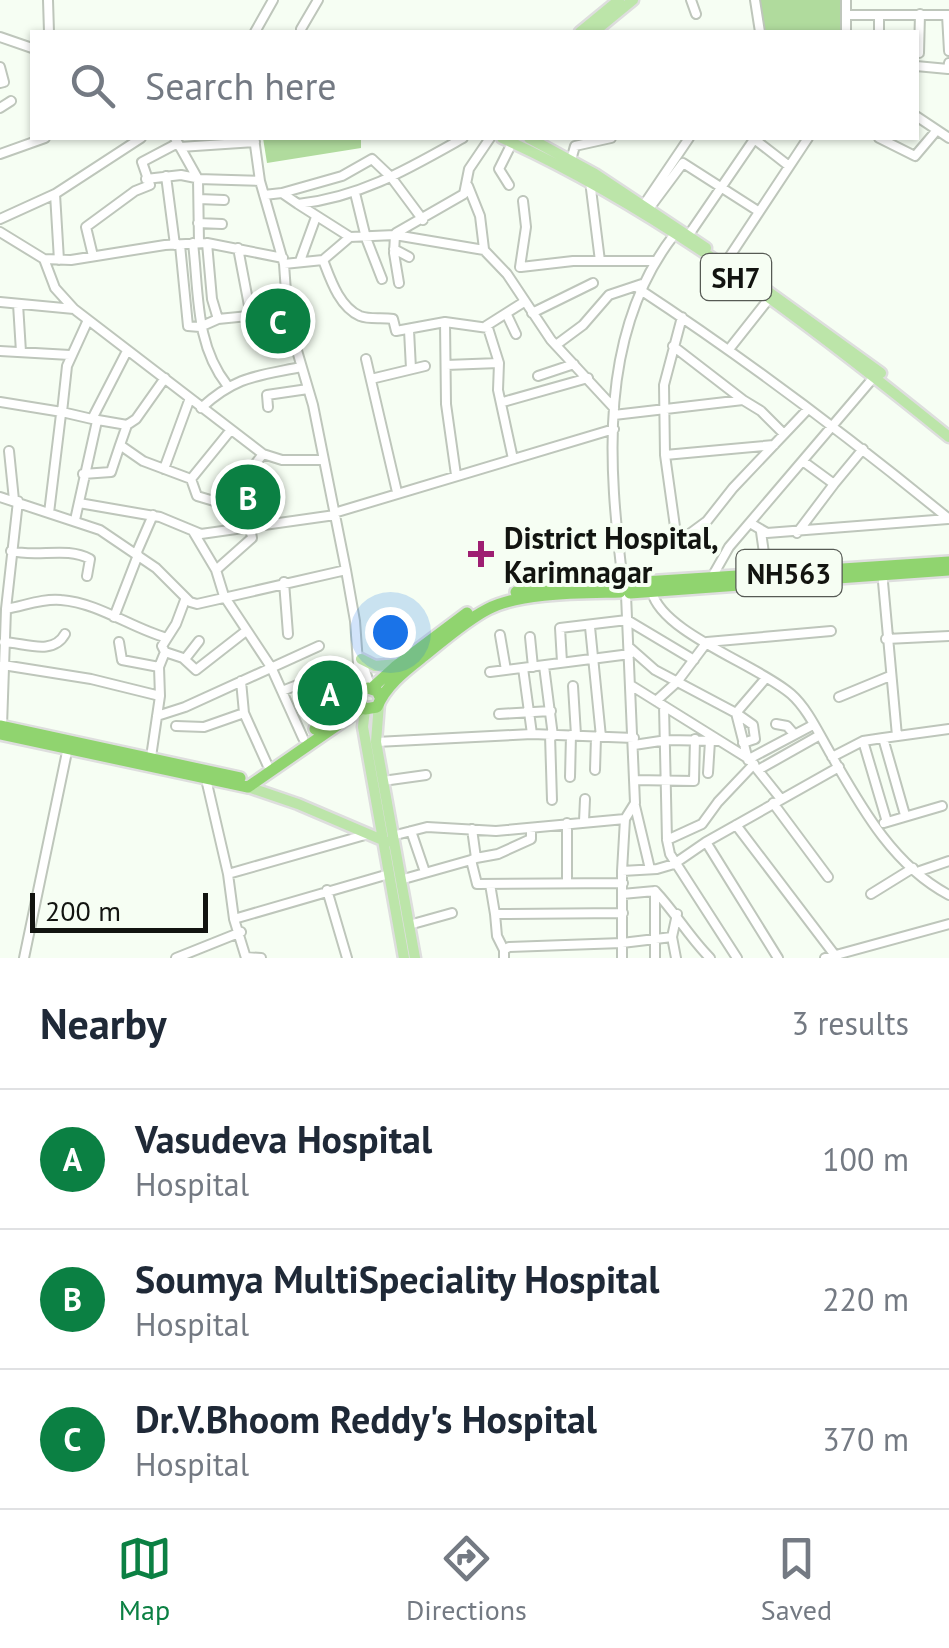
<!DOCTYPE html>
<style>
:root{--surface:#fff;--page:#f2f2f3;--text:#1f2937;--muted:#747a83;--line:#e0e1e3;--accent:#0b8043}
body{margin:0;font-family:"PT Sans",sans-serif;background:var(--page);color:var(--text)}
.scale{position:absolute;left:30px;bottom:25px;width:178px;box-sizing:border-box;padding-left:10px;border:5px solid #121410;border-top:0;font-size:28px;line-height:35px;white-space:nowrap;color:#121410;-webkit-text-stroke:8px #f6fef3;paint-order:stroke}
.you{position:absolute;left:390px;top:632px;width:35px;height:35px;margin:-25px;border:8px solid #fff;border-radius:50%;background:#1a73e8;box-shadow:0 0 0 15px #1a73e833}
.badge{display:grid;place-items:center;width:65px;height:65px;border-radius:50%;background:var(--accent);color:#fff;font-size:32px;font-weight:700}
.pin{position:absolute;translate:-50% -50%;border:5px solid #fff;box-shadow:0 2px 10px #0006}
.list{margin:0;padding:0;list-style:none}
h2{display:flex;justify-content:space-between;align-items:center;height:130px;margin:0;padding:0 40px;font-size:42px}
h2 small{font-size:32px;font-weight:400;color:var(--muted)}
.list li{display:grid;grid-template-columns:65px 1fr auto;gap:30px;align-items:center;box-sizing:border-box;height:140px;padding:0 40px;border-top:2px solid var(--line)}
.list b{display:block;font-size:38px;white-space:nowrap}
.list p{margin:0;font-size:32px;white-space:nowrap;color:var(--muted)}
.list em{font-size:32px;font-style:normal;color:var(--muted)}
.icon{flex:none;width:55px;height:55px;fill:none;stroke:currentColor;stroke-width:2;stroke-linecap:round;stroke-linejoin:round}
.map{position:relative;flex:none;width:949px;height:958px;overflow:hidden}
.search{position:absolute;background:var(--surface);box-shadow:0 2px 8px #0004;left:30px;right:30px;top:30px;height:110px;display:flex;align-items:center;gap:25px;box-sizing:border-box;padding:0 35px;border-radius:0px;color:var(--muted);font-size:38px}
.sheet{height:550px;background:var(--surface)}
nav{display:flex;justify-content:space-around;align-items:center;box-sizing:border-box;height:140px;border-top:2px solid var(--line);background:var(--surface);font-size:28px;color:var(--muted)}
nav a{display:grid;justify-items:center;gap:5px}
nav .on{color:var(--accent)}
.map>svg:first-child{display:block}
.green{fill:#b0db9d}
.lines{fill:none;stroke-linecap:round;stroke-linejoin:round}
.minor-casing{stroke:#bec6bb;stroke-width:12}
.major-casing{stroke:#dedede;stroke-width:15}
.highway-casing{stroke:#dedede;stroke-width:16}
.minor{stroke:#fff;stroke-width:8}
.major{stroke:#bce5a9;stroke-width:10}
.highway{stroke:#90d46f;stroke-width:11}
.poi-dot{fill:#9e1f72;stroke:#f6fef3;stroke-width:4}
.labels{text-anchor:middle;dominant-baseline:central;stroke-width:8;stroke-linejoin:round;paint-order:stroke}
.shield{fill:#f6fef3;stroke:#565a54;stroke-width:2.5}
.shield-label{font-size:28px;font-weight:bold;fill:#121410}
.poi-label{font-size:30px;font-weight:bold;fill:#121410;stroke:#f6fef3;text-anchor:start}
</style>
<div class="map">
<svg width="949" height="958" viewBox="0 0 949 958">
<rect width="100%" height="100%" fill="#f6fef3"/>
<path class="green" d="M759,0H846V31L763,30Z
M263,138H361V148L267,163Z"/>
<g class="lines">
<defs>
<path id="minor" d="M48,0L49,32
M691,0L696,14
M755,0L760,32
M846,0V32
M846,15H949
M947,15L949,51
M301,29L318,0
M255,32L273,0
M879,32V15
M0,37L32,48
M919,53L920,14
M916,66L948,69L949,63
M0,67L4,82L0,83
M0,108L11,101
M916,116L949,138
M175,138L198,179L199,243
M254,138L260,181L284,264L288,320L313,405L346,570L355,621L360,691
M753,138L789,166
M879,138L915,156L937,130
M180,147L255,142
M0,154L45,138
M571,160L575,146L611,138
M166,176L175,245
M146,179L181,175L196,178
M198,179L260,181
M590,181L600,261
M509,185L499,169L512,143
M468,186L480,216L484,249
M282,193L342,176L372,159L391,177L423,220
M355,193L366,238L382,279
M55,194L59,260
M264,195L282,193L298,204C361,197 408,169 463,138
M199,199L224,200
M298,204L350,237
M643,206L689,138
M648,210L683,163L758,211
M0,219L55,194L141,138
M198,223L222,224
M0,232L44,259L71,260L165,245L207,243L283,258
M396,233L464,194L469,169L490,138
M395,235L394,253L399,283
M688,236L755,138
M193,243C199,294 195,344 227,385
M207,243L212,299L218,319
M180,245L188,326L200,327L218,319L289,312
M238,248L251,316
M394,249L409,257
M93,256L86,227L135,191L150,185L142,162L178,143
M44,259L55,288L74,309
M323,260L350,237L395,235L484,250L507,274L551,340L614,408
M300,261L316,217
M726,262L808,138
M284,264L323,260C330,278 339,307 360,316C370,320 382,317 393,319L396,331L445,322L446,404L456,475
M520,267L526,227L523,201
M521,267L573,261H654
M639,289C747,360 849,437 949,519
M0,302L74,309L263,454L282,460H324
M18,304L21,352
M532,313L593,283
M507,315L516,334
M88,320L67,366L62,412L92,419
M445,322L488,328L499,363L498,390L513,459
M486,326L524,302
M409,330L411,369
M556,345L583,325L609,295L642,284
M673,346L743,400
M730,348L768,300
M0,351L70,355
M127,351L92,419L127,425L120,445L143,461L191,479L230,431
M366,359L397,492
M446,365L499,363
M538,376L574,364
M371,379L425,366
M0,402L62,412
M503,402L588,378
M268,407L267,395L308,389
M201,408C236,376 257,376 301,367
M614,415L743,400L761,411L784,434
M127,425L136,419L165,378
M774,445L665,455L676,534L688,535L707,521L733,488L808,409
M9,451L14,500
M665,455L664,385L682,317
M164,469L190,398
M83,474L111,472L120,445
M191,479L197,496L224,504L263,454
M834,484L863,449
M0,497L100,530L156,568L190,602L197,604L346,570
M79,503L160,517L201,534L335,515
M49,513L61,414
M334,513L614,429
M75,520L97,421
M750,523L767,533L948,519
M761,532L767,574
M194,533L216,570L224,596L271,667L303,738
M797,533L834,484L804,462
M11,551C38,558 66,546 90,559L87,576
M136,554L153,515
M216,570L252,538L250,527
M882,571L897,736
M712,577L729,547L874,377
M284,582L288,634
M623,582C608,466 598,333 674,235
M652,592C662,633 758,665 791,694C807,708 818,732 829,751C860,805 892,865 949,895
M626,595L635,803L625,819L622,871L657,869L674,864L706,842L839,767
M6,609C24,606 43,598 61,600C99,603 131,628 167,638
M114,617L138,555
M590,627L601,737
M500,635L506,670
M530,637L533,667
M886,639L949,636
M4,642C25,643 53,656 65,634
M119,642L122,660L159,667
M630,648L655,670L736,713L748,760
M165,652L183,658L196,670L246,631
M185,659L199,641
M361,659L371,688
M562,662L560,628L627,620L694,660
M3,665L91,679L160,696L151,757
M544,666L553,736
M523,668L532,734
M490,672L630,654
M241,681L244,713L267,764
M573,686L576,735
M632,686L664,706L667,840L670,854L737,958
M282,691L315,678
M160,696L159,667L165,652L162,646L176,624L185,600
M839,697L890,676
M656,701L677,682L707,642L831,631
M664,706L749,759L781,799
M499,714L551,711
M157,716L185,707L319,646
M776,724L787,726L794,734
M2,726L6,609L18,501
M176,726L204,727L244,713
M550,735L552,800
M863,741L887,822
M376,742L532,734L634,738
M743,743L755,739L753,725L736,713L766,678
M634,745L667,740L719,741
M832,757L863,741L883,738
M749,759L813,725
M595,770L596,737
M758,770L820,735
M708,773L710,741
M570,777L571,735
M206,779L228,874L234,919
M634,780L694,781L695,739
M383,781L426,775
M773,803L828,877
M635,806L650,869
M905,815L883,738L949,729
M584,821L585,799
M884,823L942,806
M736,825L837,958
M472,829L476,858L471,860L477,884L623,883
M411,831L425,872
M392,836L427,827L496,831L625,819
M667,840L702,824L718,802L754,764
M706,842L778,958
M476,858L498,854L531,839V829
M917,872L949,861
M228,874L365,835
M400,880L471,860
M567,883V823
M490,884L495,914L623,913
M327,890L347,958
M655,891C675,912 689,937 710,958
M622,894L655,891
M871,894L913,868
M495,914L497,936L504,950
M409,925L452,913
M246,957L261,958
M24,958L68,747
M176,958L241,932
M246,958L234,919L389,874
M504,958V950L509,947L622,943L672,937
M622,958V871
M655,958V891
M676,958L672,937L677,914
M825,958L949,924"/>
<path id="major" d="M580,32L619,0
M594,32L633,0
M502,138C662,210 812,326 949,437
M529,138L595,174L706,248
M745,275L881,373
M361,659L375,666L398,664
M379,703L376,742L415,958
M365,709L363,727L404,958
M248,787L298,804L387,842"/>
<path id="highway" d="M629,583L949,562
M516,592L621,583
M630,593L949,570
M372,688L395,667L467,613
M380,697L377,691L368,688L361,691L358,701L365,709L377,707C386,685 405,671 424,656C444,640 465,621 488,609C521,592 582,593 620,592
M0,726L240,778
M315,729L358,698
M0,734L248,787L362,708"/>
</defs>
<use href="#minor" class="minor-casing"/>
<use href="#major" class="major-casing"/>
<use href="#highway" class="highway-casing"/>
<use href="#minor" class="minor"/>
<use href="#major" class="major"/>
<use href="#highway" class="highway"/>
</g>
<path class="poi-dot" d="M476 539h10v10h10v10h-10v10h-10v-10h-10v-10h10z"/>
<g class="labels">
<g class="shield">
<rect x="701" y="254" width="70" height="46" rx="8"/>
<rect x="736.5" y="550" width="105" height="46" rx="8"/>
</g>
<g class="shield-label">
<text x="736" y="277">SH7</text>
<text x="789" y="573">NH563</text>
</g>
<g class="poi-label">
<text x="504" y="537">District Hospital,<tspan x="504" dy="34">Karimnagar</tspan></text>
</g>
</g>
</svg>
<div class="scale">200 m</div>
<div class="you"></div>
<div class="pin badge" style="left:330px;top:693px">A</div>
<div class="pin badge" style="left:248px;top:497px">B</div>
<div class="pin badge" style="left:278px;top:321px">C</div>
<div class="search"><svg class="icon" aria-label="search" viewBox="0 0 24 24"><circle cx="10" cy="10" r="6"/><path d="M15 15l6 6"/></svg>Search here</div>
</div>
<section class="sheet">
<h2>Nearby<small>3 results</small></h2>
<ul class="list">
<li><span class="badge">A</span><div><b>Vasudeva Hospital</b><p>Hospital</p></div><em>100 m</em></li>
<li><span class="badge">B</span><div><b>Soumya MultiSpeciality Hospital</b><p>Hospital</p></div><em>220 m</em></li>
<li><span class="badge">C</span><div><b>Dr.V.Bhoom Reddy's Hospital</b><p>Hospital</p></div><em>370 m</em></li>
</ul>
</section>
<nav>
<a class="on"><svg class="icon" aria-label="map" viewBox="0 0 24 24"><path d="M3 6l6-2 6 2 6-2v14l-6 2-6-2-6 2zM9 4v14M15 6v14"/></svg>Map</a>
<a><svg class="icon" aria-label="directions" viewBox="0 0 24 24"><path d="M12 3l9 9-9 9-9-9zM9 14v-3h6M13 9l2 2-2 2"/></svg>Directions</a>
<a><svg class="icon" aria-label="saved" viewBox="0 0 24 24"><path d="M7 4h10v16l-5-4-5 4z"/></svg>Saved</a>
</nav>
